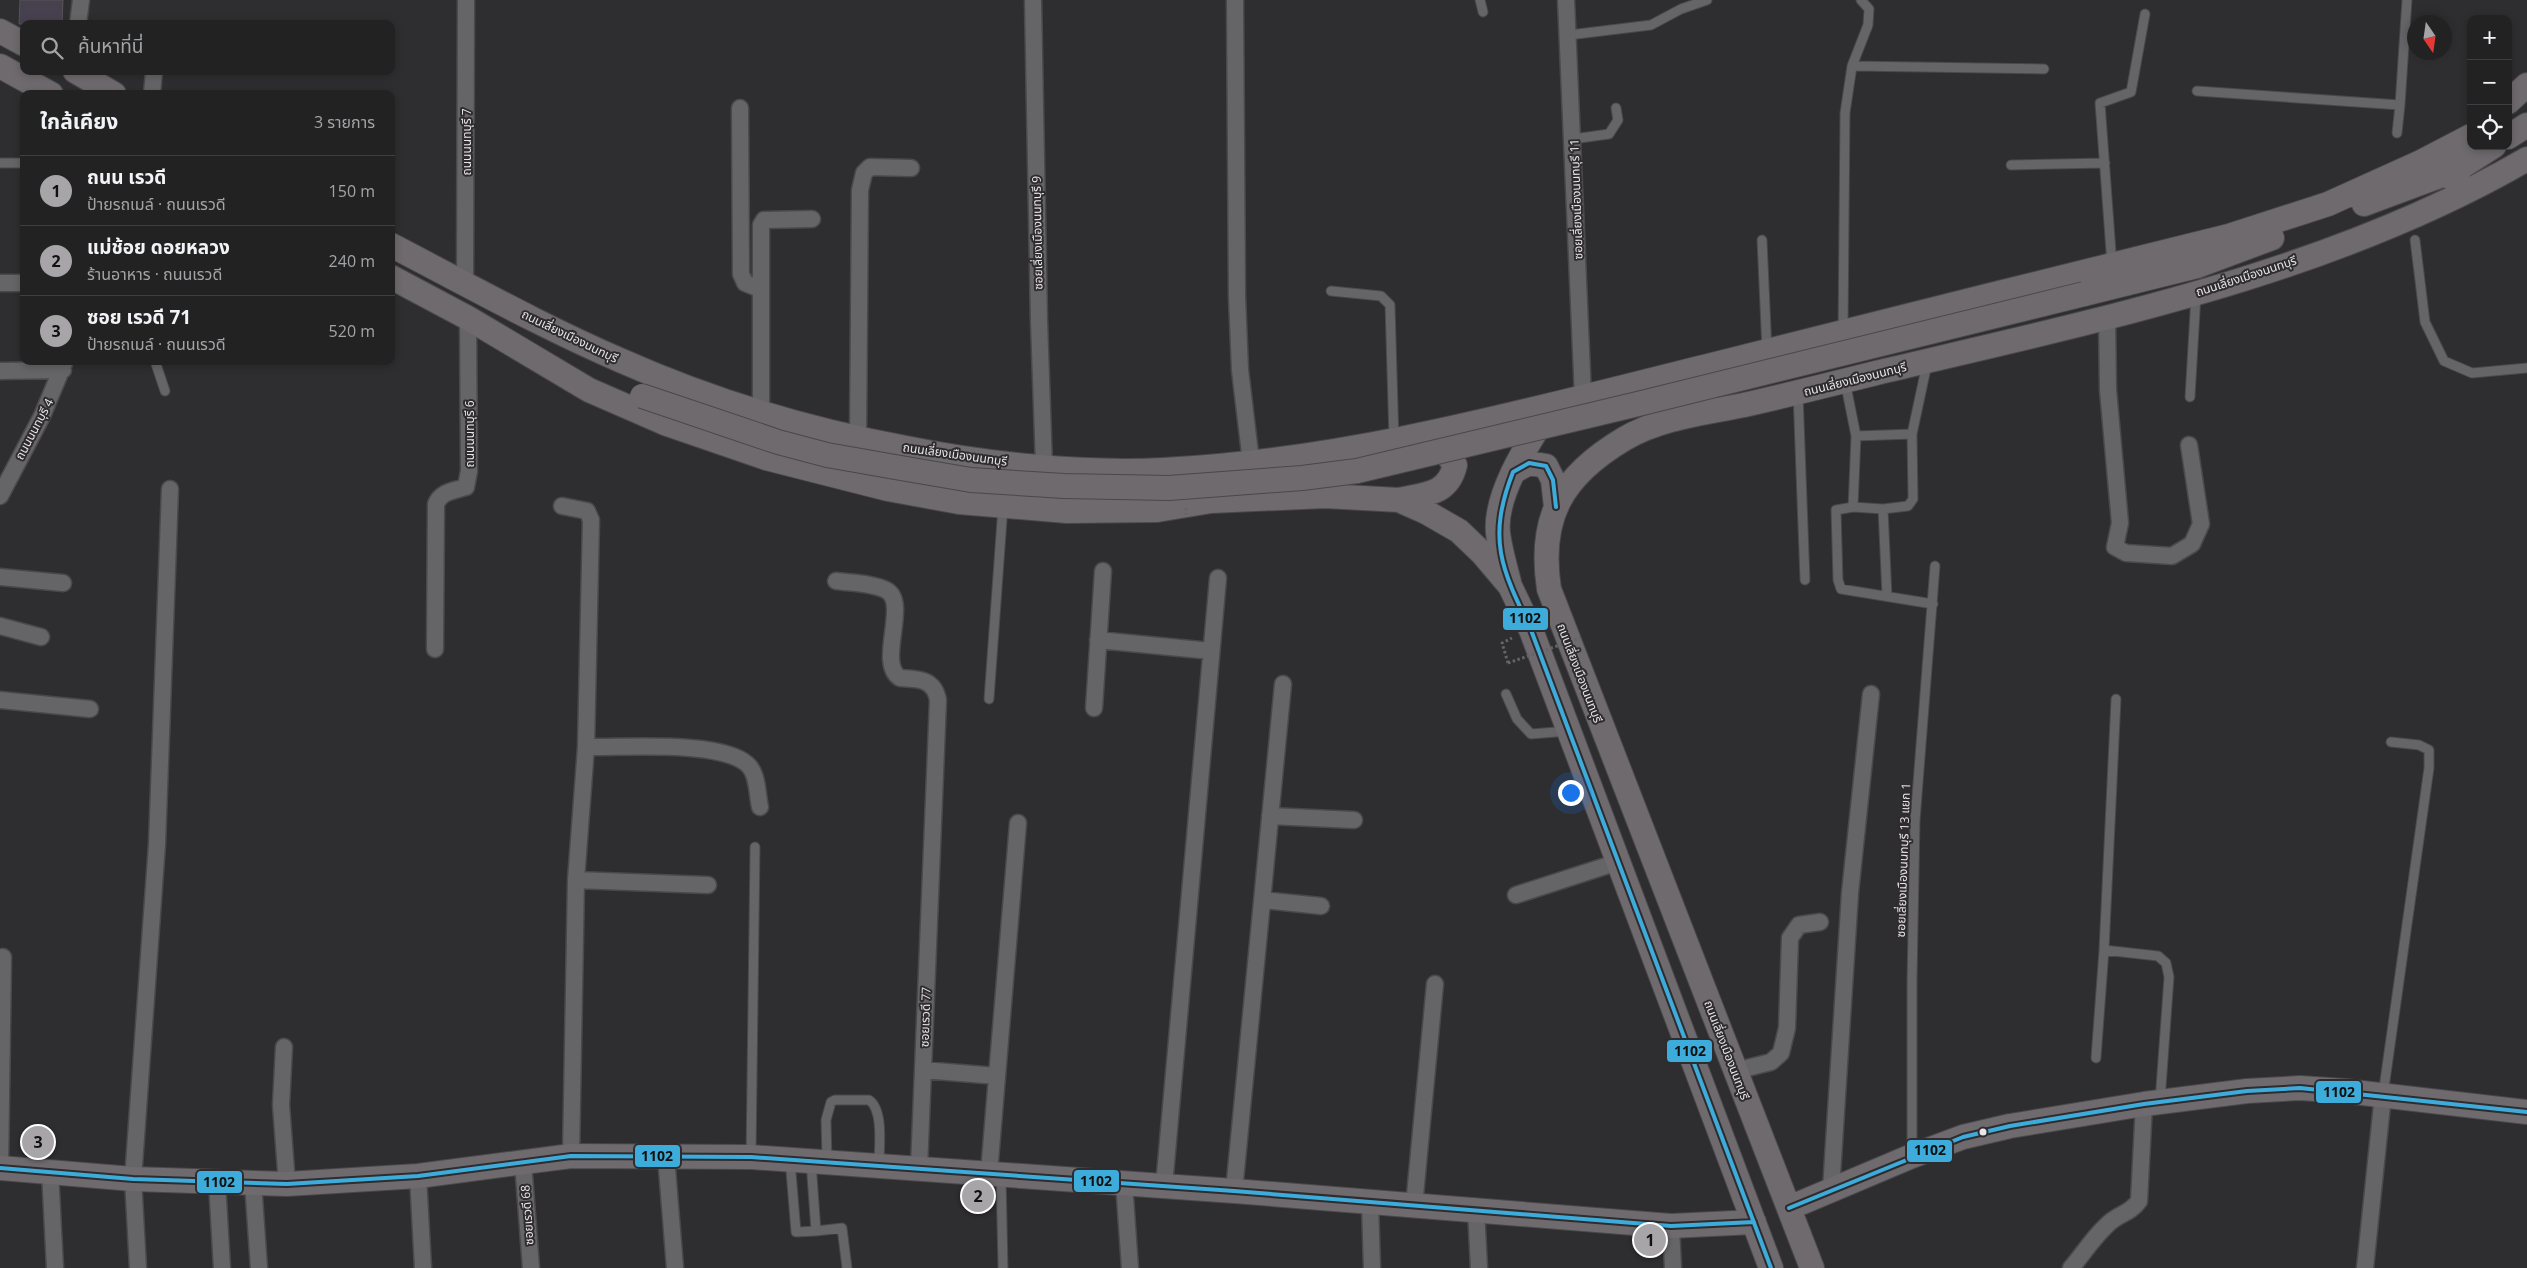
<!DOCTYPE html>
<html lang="th">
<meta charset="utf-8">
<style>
:root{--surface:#222223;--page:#2e2f30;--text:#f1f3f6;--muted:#a2a4a6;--line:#3f3f41;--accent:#a7a5a8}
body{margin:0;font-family:"Open Sans","Noto Sans Thai",sans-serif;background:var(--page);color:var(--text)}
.controls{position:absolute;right:15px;top:15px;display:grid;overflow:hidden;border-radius:10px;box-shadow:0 2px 8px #0003}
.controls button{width:45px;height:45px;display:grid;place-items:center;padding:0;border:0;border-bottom:1px solid var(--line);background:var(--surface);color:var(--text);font:25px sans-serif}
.compass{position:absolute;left:2407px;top:15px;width:45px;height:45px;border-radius:50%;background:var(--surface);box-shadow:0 2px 8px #0003;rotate:167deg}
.you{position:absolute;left:1570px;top:792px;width:18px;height:18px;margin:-12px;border:4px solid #fff;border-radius:50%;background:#1a73e8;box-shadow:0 0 0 8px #1a73e833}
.badge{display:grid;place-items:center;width:32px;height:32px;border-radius:50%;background:var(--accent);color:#111;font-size:16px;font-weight:700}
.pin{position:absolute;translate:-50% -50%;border:2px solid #fff;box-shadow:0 1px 5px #0006}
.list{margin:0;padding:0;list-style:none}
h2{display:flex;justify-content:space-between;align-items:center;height:65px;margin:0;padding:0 20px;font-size:21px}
h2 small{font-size:16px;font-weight:400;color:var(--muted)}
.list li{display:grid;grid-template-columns:32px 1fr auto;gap:15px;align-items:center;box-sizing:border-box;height:70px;padding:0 20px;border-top:1px solid var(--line)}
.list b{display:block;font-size:19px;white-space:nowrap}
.list p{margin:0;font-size:16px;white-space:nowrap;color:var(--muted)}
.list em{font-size:16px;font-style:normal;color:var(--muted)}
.icon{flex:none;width:28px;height:28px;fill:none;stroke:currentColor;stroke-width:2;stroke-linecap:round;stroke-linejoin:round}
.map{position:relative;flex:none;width:2527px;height:1268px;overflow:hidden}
.search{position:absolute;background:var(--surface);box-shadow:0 2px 8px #0003;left:20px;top:20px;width:375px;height:55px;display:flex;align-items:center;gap:12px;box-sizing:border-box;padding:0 18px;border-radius:10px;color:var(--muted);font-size:19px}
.panel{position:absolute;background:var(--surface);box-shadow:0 2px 8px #0003;left:20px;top:90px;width:375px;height:275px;border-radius:10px}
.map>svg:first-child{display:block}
.building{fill:#47414f;stroke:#555556}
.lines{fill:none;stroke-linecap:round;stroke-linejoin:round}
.lane-casing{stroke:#49484a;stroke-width:11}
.street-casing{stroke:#49484a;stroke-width:19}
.secondary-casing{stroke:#49484a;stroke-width:26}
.path{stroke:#656466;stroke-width:3;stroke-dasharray:2.5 2.5;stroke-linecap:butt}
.lane{stroke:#656466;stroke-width:9}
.street{stroke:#656466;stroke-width:16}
.secondary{stroke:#6f6a6e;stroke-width:24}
.secondary-bridge-casing{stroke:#49484a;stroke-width:26;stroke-linecap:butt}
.path-bridge{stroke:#656466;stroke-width:3;stroke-dasharray:2.5 2.5;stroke-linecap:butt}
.secondary-bridge{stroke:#6f6a6e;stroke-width:24}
.bus-1-casing{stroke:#2f2c30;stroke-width:8}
.bus-1{stroke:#3dacda;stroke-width:4}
.bus-dot{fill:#e8e6e9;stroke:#2f2c30;stroke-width:2}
.labels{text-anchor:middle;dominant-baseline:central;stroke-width:4;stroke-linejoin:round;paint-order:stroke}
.street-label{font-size:12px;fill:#e8e6e9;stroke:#2f2c30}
.line-badge{stroke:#2f2c30;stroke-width:2}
.pale-badge-label{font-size:14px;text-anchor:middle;font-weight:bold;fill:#111}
</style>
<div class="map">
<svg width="2527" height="1268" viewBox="0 0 2527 1268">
<rect width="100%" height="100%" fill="#2e2d2f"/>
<path class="building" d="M20,0H63L62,24H19Z"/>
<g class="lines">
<defs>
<path id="lane" d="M1480,0L1483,12
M1569,35L1651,25L1681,9L1707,0
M1852,66L2044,69
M2197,91L2400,105L2397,133
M2400,105L2407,0
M1573,139L1609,134L1618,120L1616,108
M0,163H24
M2011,165L2105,163
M1762,240L1767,351
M2415,240L2425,322L2444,361L2472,373L2527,368
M2112,265L2100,103L2131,92L2145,14
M1331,291L1381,296L1390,305L1394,440
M1843,332L1845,113L1852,66L1868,25L1869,9L1861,0
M155,361L165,391
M1845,381L1856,436L1853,507L1883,509L1887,596
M1798,393L1805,580
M2190,397L2196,295
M1856,436L1912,434
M1853,507L1836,510L1838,580L1841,589L1933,604
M1883,509L1908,506L1913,499L1912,434L1927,364
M1506,694L1517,719L1531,734L1569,731
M989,699L1003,506
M2116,699L2104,950L2158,956L2166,963L2169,977L2160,1101
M2096,1058L2104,950
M2383,1095L2429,768V750L2419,745L2391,742
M1912,1155V981L1915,821L1935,566
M751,1157L755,847
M790,1160L796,1232L816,1231
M827,1160L826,1120L831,1102L835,1100H869C884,1110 879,1148 879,1165
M811,1162L816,1231L842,1228L847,1268
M1001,1177L1003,1268"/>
<path id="street" d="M1033,0L1039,321L1044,466
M1235,0L1237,297L1240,370L1251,462
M1566,0L1583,397
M78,24L81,0
M152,94L154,71
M740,108L741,274L745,283L760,289
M0,283H24
M465,283L466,0
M2107,317L2108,390L2120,523L2115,547L2126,553L2172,556L2192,544L2201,524L2189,445
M0,371L63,370
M761,412V225L764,220L812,219
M858,437L860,190L864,173L870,167L911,168
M0,496L42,416L65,361
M562,506L587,511L591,520L586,747L576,880L571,1156
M0,577L63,583
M836,581C851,583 872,583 886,590C910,602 876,663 900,678C917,679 934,678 938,700L919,1168
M0,626L41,637
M1098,640L1211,651
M435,649L436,504C441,491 454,491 466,487L469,471L468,318
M0,700L90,709
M1094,708L1103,571
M586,747C623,748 720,740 747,764C758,773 757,794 760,807
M1270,816L1354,820
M576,880L708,885
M1516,895L1618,862
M1262,900L1321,906
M284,1047L281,1105L287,1184
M923,1070L997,1076
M1735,1071L1771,1062L1781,1053L1787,1028L1790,938L1799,925L1820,922
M666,1156L675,1268
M523,1162L531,1268
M0,1168L3,957
M50,1171L55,1268
M989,1173L1018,823
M418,1176L423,1268
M217,1182L222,1268
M253,1183L259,1268
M1124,1183L1130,1268
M1164,1186L1218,578
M1831,1190L1850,893L1871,694
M1234,1191L1283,684
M1370,1203L1372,1268
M1414,1206L1435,984
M1476,1209L1479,1268
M1671,1226L1673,1268
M138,1268L133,1179L157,844L170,489
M2071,1268C2083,1254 2093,1238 2106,1226C2118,1213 2129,1215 2139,1201L2144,1104
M2365,1268L2383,1095"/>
<path id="secondary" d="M0,31L24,44
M0,66L51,94
M75,71L114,94
M2508,102L2527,85
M2508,137L2527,125
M2447,176L2494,146
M2364,204L2461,168
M391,245C468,285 543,327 622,361C712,401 809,430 906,448C985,464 1082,474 1163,470C1349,461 1529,410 1708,366C1882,322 2055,279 2229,236L2328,204L2421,162L2471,136
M391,277L468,318L589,390L667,424L766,458L888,489L959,502L1067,511L1157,510L1211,501L1325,496L1399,500L1426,512L1459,531L1482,553L1510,586L1531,630L1771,1268
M2084,294L2197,266L2272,238
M1513,472L1529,463L1546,466L1553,480L1556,507
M1399,500C1425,494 1448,495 1455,465L1447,454L1424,445
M1509,582C1505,566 1500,549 1498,533C1494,496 1527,445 1546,415
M0,1168L133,1179L287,1184L418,1176L571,1156L751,1157L1234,1191L1671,1226L1754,1222
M1789,1208L1912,1156L1963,1137L2010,1126L2144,1104L2247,1091L2300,1088L2345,1091L2527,1112
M1812,1268L1549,589C1538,517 1562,476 1624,439C1659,418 1704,413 1744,405C1788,395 1832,384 1876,373C2095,321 2331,273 2527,159"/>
</defs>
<use href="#lane" class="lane-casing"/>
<use href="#street" class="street-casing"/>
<use href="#secondary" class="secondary-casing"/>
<path class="path" d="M1508,663L1502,643L1512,638"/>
<use href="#lane" class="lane"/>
<use href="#street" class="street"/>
<use href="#secondary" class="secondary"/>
<defs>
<path id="secondary-bridge" d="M642,396L778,442L827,455L895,467L971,480L1064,486L1169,488L1302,478L1357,471L1642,403L2084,294"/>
</defs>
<use href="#secondary-bridge" class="secondary-bridge-casing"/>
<path class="path-bridge" d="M1186,508V515
M1508,663L1580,638"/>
<use href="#secondary-bridge" class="secondary-bridge"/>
<defs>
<path id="bus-1" d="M1556,507L1553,480L1546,466L1529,463L1513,472C1487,539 1501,568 1531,630L1771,1268
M0,1168L133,1179L287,1184L418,1176L571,1156L751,1157L1234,1191L1671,1226L1754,1222
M1789,1208L1963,1137L2010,1126L2144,1104L2247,1091L2300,1088L2527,1112"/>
</defs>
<use href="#bus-1" class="bus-1-casing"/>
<use href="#bus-1" class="bus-1"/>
</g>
<circle class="bus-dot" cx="1983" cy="1132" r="4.5"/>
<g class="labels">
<g class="street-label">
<text transform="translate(466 142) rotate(-90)">ถนนนนทบุรี 7</text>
<text transform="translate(1576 199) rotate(-92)">ซอยเลี่ยงเมืองนนทบุรี 11</text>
<text transform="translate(1037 233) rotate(-91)">ซอยเลี่ยงเมืองนนทบุรี 9</text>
<text transform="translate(2246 276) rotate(-18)">ถนนเลี่ยงเมืองนนทบุรี</text>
<text transform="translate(570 336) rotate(26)">ถนนเลี่ยงเมืองนนทบุรี</text>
<text transform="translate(1855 379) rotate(-14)">ถนนเลี่ยงเมืองนนทบุรี</text>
<text transform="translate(34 429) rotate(-62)">ถนนนนทบุรี 4</text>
<text transform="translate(469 434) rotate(-90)">ถนนนนทบุรี 6</text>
<text transform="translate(955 454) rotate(8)">ถนนเลี่ยงเมืองนนทบุรี</text>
<text transform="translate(1580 673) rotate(69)">ถนนเลี่ยงเมืองนนทบุรี</text>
<text transform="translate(1903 860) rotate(-88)">ซอยเลี่ยงเมืองนนทบุรี 13 แยก 1</text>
<text transform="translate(925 1017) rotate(-88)">ซอยเรวดี 77</text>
<text transform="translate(1727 1050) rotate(69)">ถนนเลี่ยงเมืองนนทบุรี</text>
<text transform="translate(527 1215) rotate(-94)">ซอยเรวดี 68</text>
</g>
</g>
<g class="line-badge">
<rect x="1502" y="607" width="47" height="24" rx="5" fill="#3dacda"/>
<rect x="1666" y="1039" width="47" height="24" rx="5" fill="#3dacda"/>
<rect x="2315" y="1080" width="47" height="24" rx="5" fill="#3dacda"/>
<rect x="1906" y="1139" width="47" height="24" rx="5" fill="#3dacda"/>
<rect x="634" y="1144" width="47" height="24" rx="5" fill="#3dacda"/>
<rect x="1073" y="1169" width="47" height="24" rx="5" fill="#3dacda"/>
<rect x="196" y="1170" width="47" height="24" rx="5" fill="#3dacda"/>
</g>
<g class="pale-badge-label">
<text x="1525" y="623">1102</text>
<text x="1690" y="1056">1102</text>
<text x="2339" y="1097">1102</text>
<text x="1930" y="1155">1102</text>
<text x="657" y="1161">1102</text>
<text x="1096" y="1186">1102</text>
<text x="219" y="1187">1102</text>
</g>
</svg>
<div class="controls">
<button>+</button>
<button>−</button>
<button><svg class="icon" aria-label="locate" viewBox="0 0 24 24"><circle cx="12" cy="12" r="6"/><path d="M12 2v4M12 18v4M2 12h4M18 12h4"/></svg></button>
</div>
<svg class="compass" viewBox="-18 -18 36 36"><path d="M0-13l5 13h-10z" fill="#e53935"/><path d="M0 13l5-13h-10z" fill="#a2a4a6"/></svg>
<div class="you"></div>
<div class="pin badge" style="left:1650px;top:1240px">1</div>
<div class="pin badge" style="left:978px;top:1196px">2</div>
<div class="pin badge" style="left:38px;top:1142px">3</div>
<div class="search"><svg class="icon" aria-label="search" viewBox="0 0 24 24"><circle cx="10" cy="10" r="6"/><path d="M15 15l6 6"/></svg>ค้นหาที่นี่</div>
<section class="panel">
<h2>ใกล้เคียง<small>3 รายการ</small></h2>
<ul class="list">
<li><span class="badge">1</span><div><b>ถนน เรวดี</b><p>ป้ายรถเมล์ · ถนนเรวดี</p></div><em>150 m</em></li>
<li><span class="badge">2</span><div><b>แม่ช้อย ดอยหลวง</b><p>ร้านอาหาร · ถนนเรวดี</p></div><em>240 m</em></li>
<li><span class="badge">3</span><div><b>ซอย เรวดี 71</b><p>ป้ายรถเมล์ · ถนนเรวดี</p></div><em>520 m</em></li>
</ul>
</section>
</div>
